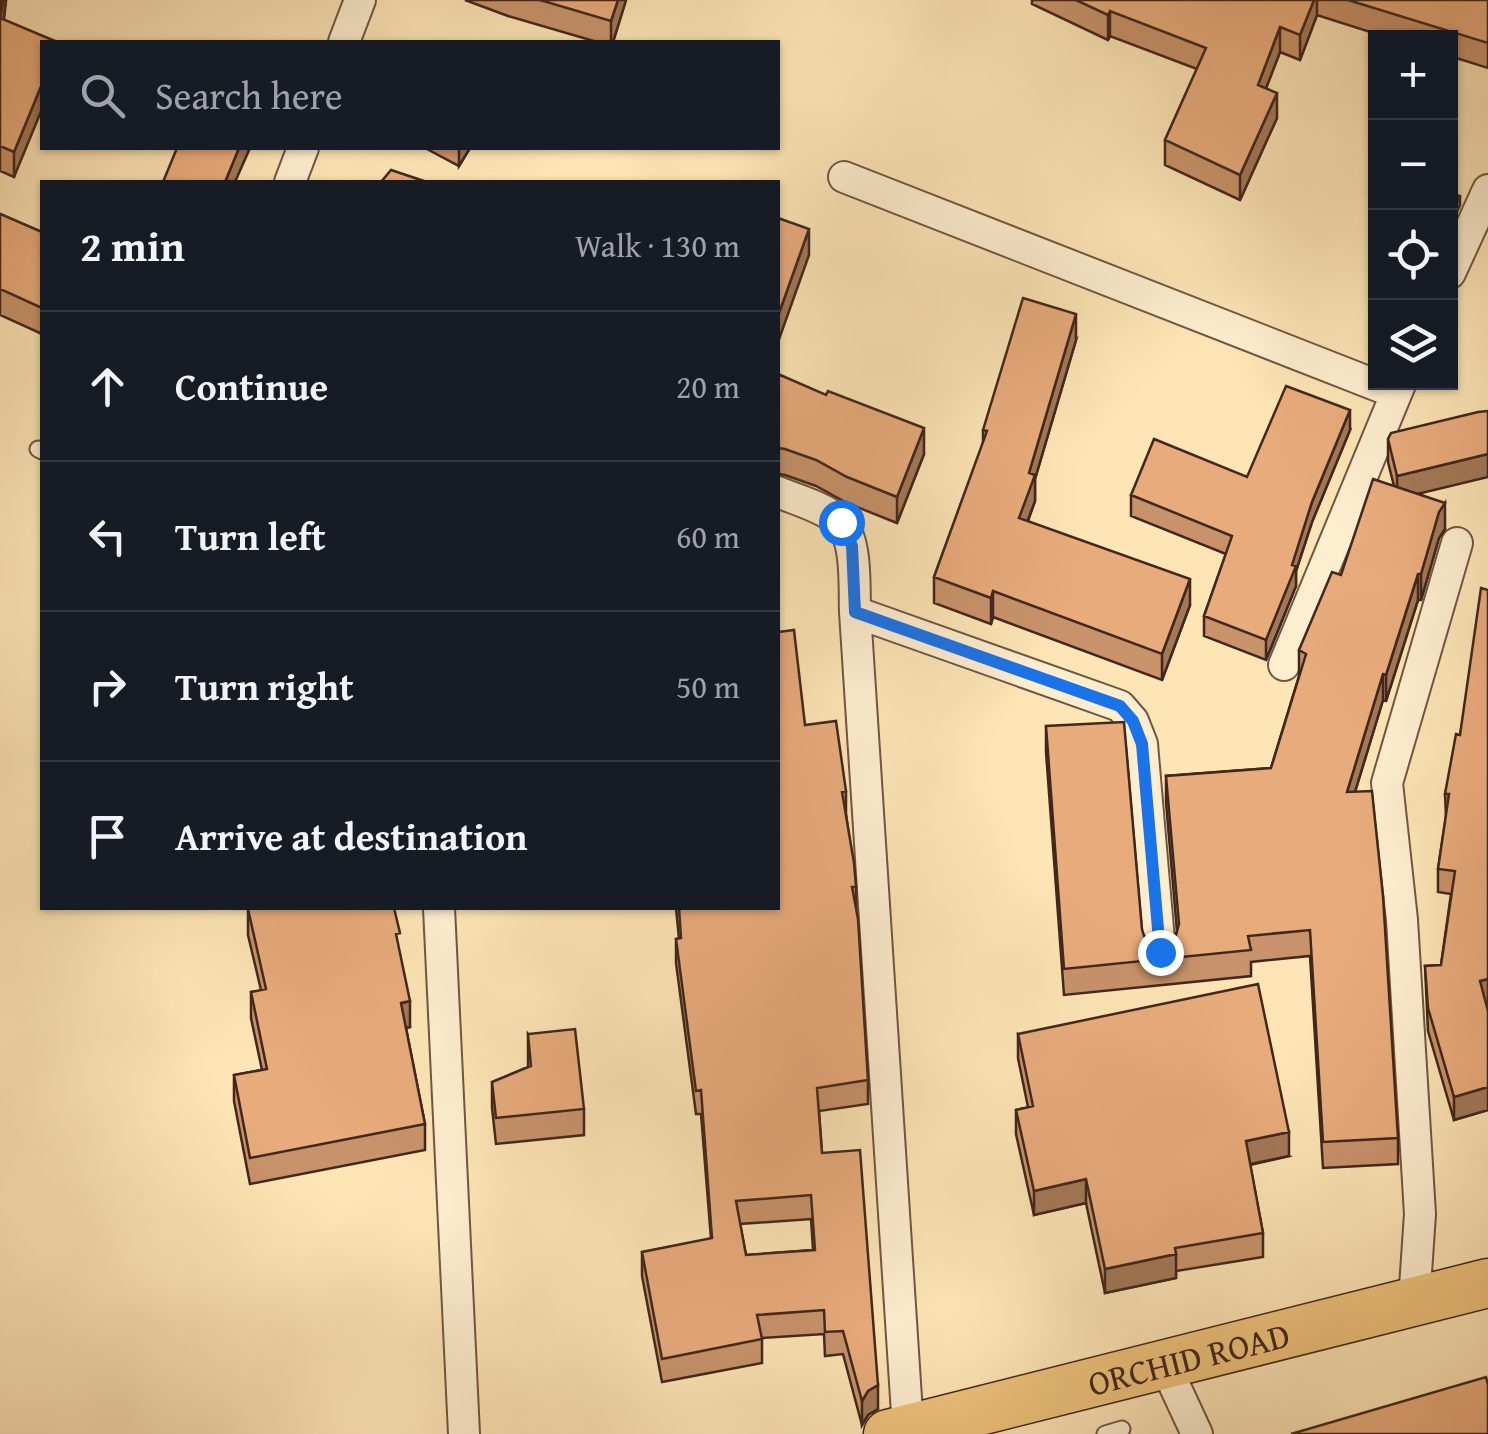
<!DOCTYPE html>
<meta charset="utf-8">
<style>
:root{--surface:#171b24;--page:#20242c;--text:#f1f3f6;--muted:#9ea1a6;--line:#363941}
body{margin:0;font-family:"Gentium Book Plus",serif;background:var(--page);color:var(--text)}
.controls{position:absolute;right:30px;top:30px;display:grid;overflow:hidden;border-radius:0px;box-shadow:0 2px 8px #0004}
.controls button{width:90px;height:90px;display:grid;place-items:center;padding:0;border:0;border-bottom:2px solid var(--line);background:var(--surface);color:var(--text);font:50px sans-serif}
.stop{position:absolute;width:30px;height:30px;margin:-22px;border:8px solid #1a73e8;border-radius:50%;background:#fff}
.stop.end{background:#1a73e8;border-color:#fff;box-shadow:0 2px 10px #0008}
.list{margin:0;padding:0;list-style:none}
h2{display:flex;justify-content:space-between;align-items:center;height:130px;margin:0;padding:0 40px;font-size:42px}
h2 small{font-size:32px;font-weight:400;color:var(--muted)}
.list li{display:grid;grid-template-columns:65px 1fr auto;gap:30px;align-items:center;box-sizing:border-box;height:150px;padding:0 40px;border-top:2px solid var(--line)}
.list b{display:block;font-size:38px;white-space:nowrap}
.list em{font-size:32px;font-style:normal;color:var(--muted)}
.icon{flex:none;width:55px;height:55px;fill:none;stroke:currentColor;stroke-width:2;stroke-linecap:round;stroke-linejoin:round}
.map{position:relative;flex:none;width:1488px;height:1434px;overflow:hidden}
.search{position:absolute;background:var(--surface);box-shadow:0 2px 8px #0004;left:40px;top:40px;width:740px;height:110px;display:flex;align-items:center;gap:25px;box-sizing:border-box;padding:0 35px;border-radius:0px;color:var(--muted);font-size:38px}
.panel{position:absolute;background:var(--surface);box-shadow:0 2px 8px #0004;left:40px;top:180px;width:740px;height:730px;border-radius:0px}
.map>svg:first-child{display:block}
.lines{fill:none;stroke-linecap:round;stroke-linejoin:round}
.service-casing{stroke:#705642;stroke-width:19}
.minor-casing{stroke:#705642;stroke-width:34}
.primary-casing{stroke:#41271c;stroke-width:51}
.service{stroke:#feeed0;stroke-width:15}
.minor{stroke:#feeed0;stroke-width:30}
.primary{stroke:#eec27b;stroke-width:48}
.wall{fill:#c8936b;stroke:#41271c;stroke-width:2.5;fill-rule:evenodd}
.shaded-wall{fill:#a27857;stroke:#41271c;stroke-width:2.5}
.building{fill:#e8ab7c;stroke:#41271c;stroke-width:2.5;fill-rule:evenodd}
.route{stroke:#1a73e8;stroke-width:12}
.labels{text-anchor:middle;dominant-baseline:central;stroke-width:10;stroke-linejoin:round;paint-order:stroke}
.street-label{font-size:35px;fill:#41271c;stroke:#feeed0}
</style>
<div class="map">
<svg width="1488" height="1434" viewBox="0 0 1488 1434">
<rect width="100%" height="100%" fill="#fde5b6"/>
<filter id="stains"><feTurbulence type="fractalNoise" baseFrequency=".002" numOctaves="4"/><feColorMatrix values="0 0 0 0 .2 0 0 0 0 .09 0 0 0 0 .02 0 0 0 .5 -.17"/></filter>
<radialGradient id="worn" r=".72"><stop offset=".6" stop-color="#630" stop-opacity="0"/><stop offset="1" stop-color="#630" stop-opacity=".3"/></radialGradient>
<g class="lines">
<defs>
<path id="service" d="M38,449L42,451
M1105,1434L1122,1429"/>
<path id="minor" d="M344,42L360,0
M844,177L1396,393
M290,182L303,148
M1450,273L1488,190
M778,492C797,500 820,506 837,519C858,536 854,587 855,612
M1284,665L1401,382
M439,908L464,1434
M1414,1302L1420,1214L1402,920L1387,783L1457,543
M1165,1365L1197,1434
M908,1429L855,612L1120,706L1133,721L1142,744L1160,952"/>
<g id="primary">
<path id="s1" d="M888,1434L1488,1283"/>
</g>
</defs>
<use href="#service" class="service-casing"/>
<use href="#minor" class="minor-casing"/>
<use href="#primary" class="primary-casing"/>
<use href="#service" class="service"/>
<use href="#minor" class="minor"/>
<use href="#primary" class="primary"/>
</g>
<path class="wall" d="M0,0H6L4,20L57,42L14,177L0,171Z
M465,0H626L613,42H597L508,16Z
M1032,0H1488V68L1450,56V38H1389L1317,15L1300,60L1280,52L1266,88L1277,118L1240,200L1165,165V140L1197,69L1110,36L1108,40L1032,4Z
M425,148H470L459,166Z
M0,214L42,232V334L0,315Z
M1076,340L1035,479V501L1028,521L1190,605L1162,680L993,617L991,624L934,603V577L983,444V430Z
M778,374L924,454L897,523L847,503L816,486L785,475L778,474Z
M1350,430L1312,522L1296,571V586L1266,660L1204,636V616L1226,554L1131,516V495L1247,477Z
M1388,439L1418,494L1445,529L1439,538L1421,600H1418L1386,701L1383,700L1355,792L1398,1138V1164L1323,1168L1310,956L1251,962V976L1064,995L1046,752V726L1144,936L1151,942L1161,945L1170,942L1177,932L1166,802V776L1271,768L1299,676V650L1394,486L1388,462Z
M1488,590V1003H1486L1488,1011V1110L1454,1120L1428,1031L1425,966L1441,965L1451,894L1438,892V869L1446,817L1445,794L1460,735Z
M805,725L846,791V814L856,887V907L868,1080V1104L819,1111L822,1153L878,1409L868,1415L862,1425L843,1354L825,1356L824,1334L762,1338V1363L662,1382L642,1276V1252L711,1239L701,1114H696L676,963V939H679L676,908H778ZM811,1219L813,1250L746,1255L740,1224Z
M248,909L400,955L410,1027L406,1028L425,1124V1150L250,1184L234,1101V1075L262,1070L251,1018V992L261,990L248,935Z
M528,1034L584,1109V1135L496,1144L492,1108V1082L528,1067Z
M1018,1034L1289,1156L1250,1165L1263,1233V1257L1176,1271V1278L1105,1293L1086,1203L1034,1215L1016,1134V1110L1028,1107L1018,1058Z"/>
<path class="shaded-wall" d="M3,0H6L0,43V18Z
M618,0H626L613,42H611V21Z
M1314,0H1317V15L1300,60V35Z
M1110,11V36L1108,40V15Z
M1280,27V52L1258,109V85Z
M42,84V109L14,177V152Z
M1277,93V118L1240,200V175Z
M239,148H250L235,182H225Z
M460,148H470L459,166V149Z
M1460,196V205L1450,227V218Z
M809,229V255L778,342V316Z
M1076,314V340L1035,479V501L1019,544V518L1029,473Z
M1350,410V430L1312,522L1296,571V586L1266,660V640L1312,502Z
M924,428V454L897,523V497Z
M1488,454V477L1397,499V476Z
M1445,503V529L1439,538L1421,600V574L1439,512Z
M1418,574V600L1386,701V675Z
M1190,579V605L1162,680V654Z
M993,591V617L991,624V598Z
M1383,674V700L1347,818V792Z
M1488,979V1003L1480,1005V981Z
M410,1001V1027L401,1029V1003Z
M1488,1087V1110L1454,1120V1097Z
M1289,1132V1156L1246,1165V1141Z
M1086,1179V1203L1034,1215V1191Z
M1176,1254V1278L1105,1293V1269Z
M878,1385V1409L868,1415L862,1425V1401L868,1391Z"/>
<path class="building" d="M0,0H3L0,18L57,42H42V84L14,152L0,146Z
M540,0H618L611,21Z
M1076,0H1314L1300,35L1280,27L1258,85L1277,93L1240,175L1165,140L1206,48L1110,11L1108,15Z
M1348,0H1488V43Z
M177,148H239L225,182H163Z
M391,170L427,182H381Z
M1450,193L1460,196L1450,218Z
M0,214L42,232V308L0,289Z
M778,218L809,229L778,316Z
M1023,298L1076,314L1029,473L1035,475L1019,518L1190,579L1162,654L993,591L991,598L934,577L987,431L983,430Z
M778,374L826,395L828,391L924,428L897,497L847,477L816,460L785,449L778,448Z
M1286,386L1350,410L1312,502L1292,565L1296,566L1266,640L1204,616L1232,536L1131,495L1154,439L1247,477Z
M1488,411V454L1397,476L1388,439L1391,433L1478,412Z
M1373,479L1445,503L1439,512L1421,574H1418L1386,675L1383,674L1347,792L1372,791L1383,896L1398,1138L1323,1142L1310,930L1248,936L1251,950L1064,969L1046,726L1124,722L1142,929L1144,936L1151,942L1161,945L1170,942L1176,935L1179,924L1166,776L1271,768L1306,654L1299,650L1332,572L1341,575Z
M1481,588L1488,590V979L1480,981L1488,1011V1087L1454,1097L1428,1008L1425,966L1441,965L1455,871L1438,869L1449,794H1445L1456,734L1460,735Z
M794,630L805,725L836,721L846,791L842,792L854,863L856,887H852L858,919L868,1080L817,1088L822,1153L860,1150L878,1385L868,1391L862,1401L843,1331L825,1332L824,1310L757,1315L762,1339L662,1359L642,1252L712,1238L701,1090L696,1091L676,939L681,938L679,908H778V632ZM811,1195L815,1250L746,1255L736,1201Z
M255,908H394L400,933L396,934L410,1001L401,1003L425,1124L250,1158L234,1075L267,1069L251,992L266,989L248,909Z
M1258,984L1289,1132L1246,1141L1263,1233L1175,1248L1176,1254L1105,1269L1086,1179L1034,1191L1016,1110L1033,1106L1018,1034Z
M575,1029L584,1109L496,1118L492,1082L531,1066L528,1034Z
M1486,1377L1488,1385V1434H1291Z"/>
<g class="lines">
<path class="route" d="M841,522L852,546L855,612L1120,706L1133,721L1142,744L1160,952"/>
</g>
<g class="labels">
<g class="street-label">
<text stroke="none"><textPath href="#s1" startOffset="310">ORCHID ROAD</textPath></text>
</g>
</g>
<rect width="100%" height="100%" filter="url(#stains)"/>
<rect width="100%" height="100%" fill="url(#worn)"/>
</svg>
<div class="controls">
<button>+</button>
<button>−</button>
<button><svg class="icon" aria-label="locate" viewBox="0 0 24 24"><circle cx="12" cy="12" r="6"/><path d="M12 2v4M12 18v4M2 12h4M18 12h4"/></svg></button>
<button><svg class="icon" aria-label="layers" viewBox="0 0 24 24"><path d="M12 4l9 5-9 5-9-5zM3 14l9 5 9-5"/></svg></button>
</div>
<div class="stop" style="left:841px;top:522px"></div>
<div class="stop end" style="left:1160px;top:952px"></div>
<div class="search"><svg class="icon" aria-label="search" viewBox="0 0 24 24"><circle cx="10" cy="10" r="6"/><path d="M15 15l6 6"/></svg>Search here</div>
<section class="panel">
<h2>2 min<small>Walk · 130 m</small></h2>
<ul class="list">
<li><svg class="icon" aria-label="ahead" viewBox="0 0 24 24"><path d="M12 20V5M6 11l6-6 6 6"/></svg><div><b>Continue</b></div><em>20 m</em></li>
<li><svg class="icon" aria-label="left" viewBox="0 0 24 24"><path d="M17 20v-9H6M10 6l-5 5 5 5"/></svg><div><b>Turn left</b></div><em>60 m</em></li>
<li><svg class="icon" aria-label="right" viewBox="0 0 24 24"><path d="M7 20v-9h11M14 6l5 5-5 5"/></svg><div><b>Turn right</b></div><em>50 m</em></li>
<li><svg class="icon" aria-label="arrive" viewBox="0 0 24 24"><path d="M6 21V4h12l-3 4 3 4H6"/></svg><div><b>Arrive at destination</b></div></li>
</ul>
</section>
</div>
